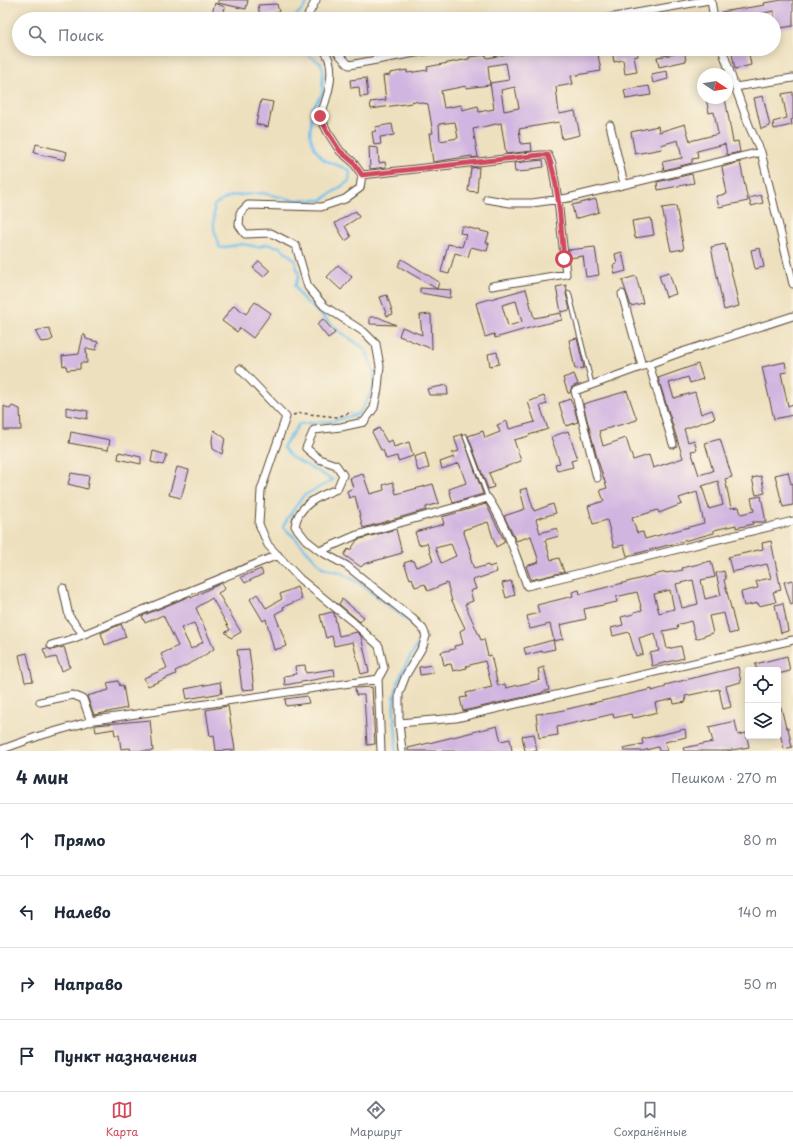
<!DOCTYPE html>
<html lang="ru">
<meta charset="utf-8">
<style>
:root{--surface:#fff;--page:#f2f2f3;--text:#1f2937;--muted:#747a83;--line:#e0e1e3;--accent:#d1495b}
body{margin:0;font-family:"Playpen Sans",sans-serif;background:var(--page);color:var(--text)}
.controls{position:absolute;right:12px;bottom:12px;display:grid;overflow:hidden;border-radius:4px;box-shadow:0 2px 10px #0003}
.controls button{width:36px;height:36px;display:grid;place-items:center;padding:0;border:0;border-bottom:1px solid var(--line);background:var(--surface);color:var(--text);font:20px sans-serif}
.compass{position:absolute;left:697px;top:68px;width:36px;height:36px;border-radius:50%;background:var(--surface);box-shadow:0 2px 10px #0003;rotate:102deg}
.stop{position:absolute;width:12px;height:12px;margin:-9px;border:3px solid #d1495b;border-radius:50%;background:#fff}
.stop.end{background:#d1495b;border-color:#fff;box-shadow:0 1px 4px #0008}
.list{margin:0;padding:0;list-style:none}
h2{display:flex;justify-content:space-between;align-items:center;height:52px;margin:0;padding:0 16px;font-size:17px}
h2 small{font-size:13px;font-weight:400;color:var(--muted)}
.list li{display:grid;grid-template-columns:26px 1fr auto;gap:12px;align-items:center;box-sizing:border-box;height:72px;padding:0 16px;border-top:1px solid var(--line)}
.list b{display:block;font-size:15px;white-space:nowrap}
.list em{font-size:13px;font-style:normal;color:var(--muted)}
.icon{flex:none;width:22px;height:22px;fill:none;stroke:currentColor;stroke-width:2;stroke-linecap:round;stroke-linejoin:round}
.map{position:relative;flex:none;width:793px;height:751px;overflow:hidden}
.search{position:absolute;background:var(--surface);box-shadow:0 2px 10px #0003;left:12px;right:12px;top:12px;height:44px;display:flex;align-items:center;gap:10px;box-sizing:border-box;padding:0 14px;border-radius:22px;color:var(--muted);font-size:15px}
.sheet{height:340px;background:var(--surface)}
nav{display:flex;justify-content:space-around;align-items:center;box-sizing:border-box;height:56px;border-top:1px solid var(--line);background:var(--surface);font-size:11px;color:var(--muted)}
nav a{display:grid;justify-items:center;gap:2px}
nav .on{color:var(--accent)}
.map>svg:first-child{display:block}
.lines{fill:none;stroke-linecap:round;stroke-linejoin:round}
.stream{stroke:#75c0ee;stroke-width:2.5}
.building{fill:#d1b5e1;fill-rule:evenodd}
.lane-casing{stroke:#564536;stroke-width:5.5}
.street-casing{stroke:#564536;stroke-width:9}
.path{stroke:#564536;stroke-width:1.5;stroke-dasharray:3 3;stroke-linecap:butt}
.lane{stroke:#fff;stroke-width:3.5}
.street{stroke:#fff;stroke-width:7}
.route{stroke:#d1495b;stroke-width:5}
</style>
<div class="map">
<svg width="793" height="751" viewBox="0 0 793 751">
<rect width="100%" height="100%" fill="#fcf5e5"/>
<filter id="ink" filterUnits="userSpaceOnUse"><feTurbulence type="fractalNoise" baseFrequency=".025" numOctaves="2"/><feDisplacementMap in="SourceGraphic" scale="8" xChannelSelector="R" yChannelSelector="G"/><feConvolveMatrix kernelMatrix="1 2 1 2 8 2 1 2 1" color-interpolation-filters="sRGB"/></filter>
<filter id="wash" filterUnits="userSpaceOnUse"><feTurbulence type="fractalNoise" baseFrequency=".012" numOctaves="4" result="noise"/><feDisplacementMap in="SourceGraphic" scale="16" xChannelSelector="R" yChannelSelector="G"/><feGaussianBlur stdDeviation="0.9" result="paint"/><feColorMatrix in="noise" values="0 0 0 0 0 0 0 0 0 0 0 0 0 0 0 0 0 1.4 0 .05"/><feComposite in="paint" operator="in"/></filter>
<g filter="url(#wash)">
<rect width="100%" height="100%" fill="#ede0be"/>
<g class="lines">
<path class="stream" d="M293,19L306,5L307,0
M290,49L303,52L321,63L323,70L322,94L312,109L310,136L315,149L324,160L350,170L349,181L322,200H294L262,193L230,196L214,205V229L220,248L242,244L258,247L266,244L280,247L295,260L299,276L295,286L302,298L339,331L365,349L372,365L375,384L364,406L358,414L333,421L299,424L283,447L291,457L333,480L303,496L287,519L283,527L294,537L322,567L342,573L359,583L418,628L420,641C408,660 396,679 394,701C392,718 399,734 395,751"/>
</g>
<g id="blocks">
<path class="building" d="M218,0H248L246,9L218,3Z
M782,0H793V26L774,29V11L757,14V19H722L721,12L765,5L764,3Z
M215,3L225,7L223,17L212,13Z
M277,4L279,12L260,17L258,5Z
M517,49H597L601,71L571,76L573,84L556,87L559,114L575,111L580,135L562,139L559,122L519,129L521,144L531,143L532,151L506,154L501,123L473,129L478,157L472,158V156L433,162L429,133H433L428,104L412,101V103L371,109L370,102L386,100L383,76L390,75V73L407,70V73L428,70L427,67L469,59V57L486,55L487,58L518,52ZM506,63L509,80L490,83L494,109L479,112L478,106L462,110L461,105L444,108L441,91L466,86V88L490,85L488,66ZM515,87L519,108L504,111L501,90ZM455,122L458,138L440,141L439,124Z
M617,49H637L638,56L634,57L637,72L625,74L623,60L614,62L612,50Z
M674,49H684L686,61L659,67L657,57L675,54Z
M731,49H748L751,65L735,69Z
M667,71L668,79L653,83L651,74Z
M366,78L368,96L360,97L359,87L351,88L350,80Z
M649,86L651,95L626,99L624,90Z
M793,92V119L791,120L792,125L774,129L773,122L787,118L782,94Z
M763,96L770,126L761,129L754,98Z
M706,98H725L733,142L738,141L740,152L727,155L725,144L697,151L698,158L692,159V163L664,170L662,162L682,158L678,140L661,145L662,149L635,154L631,132L658,126L659,132L685,124L690,141L718,134L714,112L709,113Z
M261,100L273,102L268,127L256,124Z
M392,124L394,135L380,137L381,144L374,145L372,132L376,131L375,127Z
M36,144L67,152L65,160L34,153Z
M369,147L378,148L379,163L385,162L386,167L370,169Z
M543,160L544,167L530,169V171L515,172L514,163Z
M740,162L748,201L719,207L716,196L727,194L722,167Z
M479,167L477,192L468,191L471,168Z
M692,174L694,183L658,190L657,182Z
M761,195L763,203L751,206L749,198Z
M596,199L599,212L575,219L572,205Z
M676,206L684,249L671,251L662,208Z
M356,211L359,217L345,226L351,237L345,241L335,223Z
M651,218L654,235L635,238L632,221Z
M462,226L489,233L486,243H489L487,251L471,247L468,257L455,253L449,274L441,272L448,244L462,247L466,234L460,233Z
M725,244L739,306L724,310L711,247Z
M595,247L599,275L586,277L583,256L569,258L568,250Z
M760,248L764,267L755,269L751,250Z
M622,252L626,271L615,274L613,265L617,264L615,254Z
M402,259L439,282L437,289L398,266Z
M259,261L270,271L264,277L253,268Z
M338,265L352,277L341,290L327,277Z
M669,272L676,294L666,297L659,275Z
M636,276L643,303L631,306L622,280Z
M566,285L567,290L566,294L570,310L561,312L556,287Z
M420,288L451,290L450,298L420,293Z
M526,289L534,318L561,313L562,320L536,326L495,338L494,334L485,337L476,303ZM516,301L522,322L508,326L502,305Z
M387,295L393,314L387,316L380,297Z
M255,302L271,313L253,338L240,328L237,332L222,321L234,305L246,314Z
M431,314L432,349L399,336L402,327L422,335L420,315Z
M370,317H378L396,325L370,324Z
M323,319L335,333L328,338L317,324Z
M49,328L53,339L49,341L41,342L35,331Z
M83,335H85L86,339L98,342L96,350L86,348L87,363H80V369L67,370L66,365L63,366L62,356L79,354Z
M577,338L584,368L575,369L569,340Z
M497,352L499,364L490,366L488,354Z
M785,362L787,372L781,373L788,406L793,404V415L774,419L762,367Z
M698,364L703,379L690,383L688,377L669,383L674,398L695,392L701,414L712,410L715,418L684,429L688,442L694,440L697,450L691,451L699,475L713,471L705,443L720,439L732,477L725,479L731,508L739,507L741,514L754,511L751,498L761,496L766,522H752L753,524L736,528V525L714,530V533L627,556L624,545L614,547L607,520L593,524L588,506L604,501L600,490L607,488L597,458L583,404L627,391L637,420L599,431L603,446L626,438L633,460L649,455L653,468L683,458L658,378ZM718,481L723,505L709,509L702,486ZM697,492L704,523L645,539L643,532L637,533L632,518L658,510L659,513L682,504L679,498Z
M574,374L578,384L572,387L570,393H568L563,378Z
M447,385L448,395H429L427,389Z
M544,396L547,404L540,406L548,429L529,435V436L514,440L521,461L489,473L494,487L488,489L468,436L483,431L485,438L500,432L497,425L507,421L509,429L535,422L528,402Z
M570,399L574,407L578,422L566,426L559,403Z
M4,406L10,409L12,406L20,409L21,430H4Z
M66,407L88,411L87,419L66,415Z
M379,428L387,442L392,440L394,447L409,442L413,456L398,461L397,456L386,459L383,450H381L372,432Z
M214,430L225,438L222,454L213,449L212,440Z
M568,431L578,459L571,461L573,467L557,471L555,464L560,463L551,437Z
M71,432L110,440L108,450L69,443Z
M462,434L483,494L453,503L449,489L466,483L459,463L442,469L440,462L454,457L452,453L459,451L454,437Z
M153,451L167,455L163,465L151,462Z
M119,452L141,457V464L118,459Z
M425,453L429,468L418,471L414,457Z
M177,467L189,470L181,498L169,495Z
M788,472L791,484L793,483V505L783,507L775,475Z
M71,473L89,476L87,489L68,484Z
M363,474L370,494L384,490L383,485L393,482L396,494L433,484L439,503L426,507V510L363,528L355,496L349,498L347,491L353,488L350,478Z
M761,476L765,493L756,495L752,478Z
M527,488L534,511L553,504L556,513L536,519L540,533L557,528L559,536L545,540L551,560L559,558L564,572L531,580L526,566L539,562L531,536L516,541L504,516L525,509L520,490Z
M486,504L505,542L496,547L488,522L463,530L472,556L470,557L474,569L488,565L489,567L495,565L497,572L473,580L476,589L470,591L473,601L465,604L481,640L484,639L488,656L491,655L498,686L505,684L506,688L540,680L538,669L544,667L549,690L542,692V693L463,711L460,698L467,697L466,693L492,687L485,661L466,666L467,668L453,671L451,664L444,665L441,652L455,649L454,646L463,644L460,631L465,628L452,601L447,583L428,591L425,584L415,587L412,578L410,579L404,563L413,560L416,567L433,561L427,543L419,545L415,532L444,524L442,517ZM451,544L456,556L441,563L435,548Z
M396,529L402,553L364,564L361,567L344,555L348,549L350,551L357,540Z
M771,541L781,590L773,592L776,602L759,606L758,603L744,606L741,592L758,588L756,581L771,578L767,564L732,572L728,557L763,549L762,543Z
M711,561L715,577L701,580L705,599L721,595L716,573L724,571L726,579L724,580L737,632L729,634L724,613L709,616L713,633L704,636L696,639L691,621L677,625L678,628L663,631L667,649L681,646L684,658L652,666L650,653L659,651L655,633L639,638L643,654L636,656L629,632L613,636L611,628L623,625L621,617L634,614V612L642,610L637,592L616,597L617,602L584,609L586,619L560,625L563,639L554,641L550,624L530,629L527,616L539,613L537,605L573,596L572,592L579,590L580,594L666,572V573L683,570L682,568ZM693,580L698,604L682,608L676,584ZM670,590L674,609L659,613L654,594Z
M261,569L263,574L245,583L241,577Z
M793,580V604L791,605L784,582Z
M511,581L515,595L506,598L502,583Z
M222,583L225,589L218,593L241,632L231,638L225,632L230,630L212,598L196,608L214,649L197,660L175,671L176,674L148,686L144,678L167,668L161,654L178,646L163,615L145,623L142,616L190,596L191,598L209,589ZM194,623L203,642L191,649L181,628Z
M297,587L302,599L283,607L284,609L275,614L287,646L274,650L266,619L263,621L250,599L257,594L266,608L282,599L280,594Z
M342,599L364,617L360,622L339,604Z
M783,603L788,631L781,633L775,605Z
M332,612L334,613L339,636L357,632L361,636L369,672L361,674L353,642L334,646L332,636L326,638L320,615Z
M121,624L126,637L105,645L101,633Z
M553,640L555,649L541,652L542,651L526,655L524,648Z
M64,647L70,667L62,671L56,657L47,659L43,649L47,648L52,650Z
M249,649L254,689L242,690L237,650Z
M27,653L33,681L25,682L19,655Z
M787,656L790,671L778,674V670H757L755,664Z
M305,665L306,673L334,669L335,676L285,685L284,676L296,674L295,666Z
M432,665L433,673L420,675L419,667Z
M738,667L741,682L726,686L731,707L723,709L719,689L685,696L686,702L674,704L673,699L655,703L657,712L639,717L632,718L631,714L614,718L613,714L557,727L558,735L539,738L536,714L555,712L652,689V691L666,687L665,685Z
M118,681L120,686L123,685L127,708L94,715L87,696L109,690L107,683Z
M220,682L222,693L187,699L185,689Z
M372,687L375,744L367,745L364,695H356L355,688Z
M307,696L309,703L286,706L285,699Z
M228,706L235,750L216,751L214,735L210,736L206,710Z
M778,707H781L786,728H788L792,747L784,749L779,730H778Z
M150,720L153,751H131L130,748L121,749L119,735H115L114,729L96,732L95,726L96,725Z
M735,721L738,735L746,733L749,747L727,751H684L683,748L713,742L709,727Z
M497,726L501,741L510,739L512,751H408V748L429,743Z
M685,729L686,737L665,742L667,751H659L658,747L642,751H624L623,748L643,744L642,739Z
M534,734L537,751H525L522,736Z"/>
</g>
</g>
<g filter="url(#ink)">
<use href="#blocks" fill-opacity="0" stroke="#564536" stroke-width="1"/>
<g class="lines">
<defs>
<path id="lane" d="M569,293L592,385
M465,436L488,498"/>
<path id="street" d="M711,0L714,19
M306,19L316,0
M603,19L709,0
M323,49C338,66 328,97 320,116L327,131L340,151L353,162L362,175L360,188L345,199L321,207L248,205L240,213L239,225L245,234L271,233L296,246L308,287L324,306L364,332L376,344L380,366L378,389L374,408L364,422L341,427L314,430L306,448L319,459L336,465L343,475L337,489C319,496 298,505 295,526L306,540L320,551L347,566L413,619L423,629L426,636L423,646L406,675L399,693V723L402,751
M334,49L349,65L437,49
M722,49L735,87L750,128L761,152L793,284
M735,87L793,78
M610,125L624,184
M362,175L540,155H548L552,164L558,200L566,274L492,286
M487,199L510,203H532L568,198L761,152
M622,294L642,366
M649,364L673,444
M240,369L286,417L261,490L259,524L268,545L300,579L353,622L379,646L384,668L378,679L381,751
M597,478L575,391L679,353L793,316
M320,551L357,535L488,498C506,525 516,555 527,586L793,521
M63,588L69,616L83,634
M51,645L72,639L278,555
M40,702L73,695L83,699L91,722
M399,723L456,718L793,640
M0,750L39,736L95,720L378,679"/>
</defs>
<use href="#lane" class="lane-casing"/>
<use href="#street" class="street-casing"/>
<path class="path" d="M293,415L300,413L337,417L352,412"/>
<use href="#lane" class="lane"/>
<use href="#street" class="street"/>
</g>
</g>
<g class="lines" filter="url(#ink)">
<path class="route" d="M320,116L327,131L340,151L353,162L362,175L540,155H548C559,183 561,229 564,259"/>
</g>
</svg>
<div class="controls">
<button><svg class="icon" aria-label="locate" viewBox="0 0 24 24"><circle cx="12" cy="12" r="6"/><path d="M12 2v4M12 18v4M2 12h4M18 12h4"/></svg></button>
<button><svg class="icon" aria-label="layers" viewBox="0 0 24 24"><path d="M12 4l9 5-9 5-9-5zM3 14l9 5 9-5"/></svg></button>
</div>
<svg class="compass" viewBox="-18 -18 36 36"><path d="M0-13l5 13h-10z" fill="#e53935"/><path d="M0 13l5-13h-10z" fill="#747a83"/></svg>
<div class="stop" style="left:564px;top:259px"></div>
<div class="stop end" style="left:320px;top:116px"></div>
<div class="search"><svg class="icon" aria-label="search" viewBox="0 0 24 24"><circle cx="10" cy="10" r="6"/><path d="M15 15l6 6"/></svg>Поиск</div>
</div>
<section class="sheet">
<h2>4 мин<small>Пешком · 270 m</small></h2>
<ul class="list">
<li><svg class="icon" aria-label="ahead" viewBox="0 0 24 24"><path d="M12 20V5M6 11l6-6 6 6"/></svg><div><b>Прямо</b></div><em>80 m</em></li>
<li><svg class="icon" aria-label="left" viewBox="0 0 24 24"><path d="M17 20v-9H6M10 6l-5 5 5 5"/></svg><div><b>Налево</b></div><em>140 m</em></li>
<li><svg class="icon" aria-label="right" viewBox="0 0 24 24"><path d="M7 20v-9h11M14 6l5 5-5 5"/></svg><div><b>Направо</b></div><em>50 m</em></li>
<li><svg class="icon" aria-label="arrive" viewBox="0 0 24 24"><path d="M6 21V4h12l-3 4 3 4H6"/></svg><div><b>Пункт назначения</b></div></li>
</ul>
</section>
<nav>
<a class="on"><svg class="icon" aria-label="map" viewBox="0 0 24 24"><path d="M3 6l6-2 6 2 6-2v14l-6 2-6-2-6 2zM9 4v14M15 6v14"/></svg>Карта</a>
<a><svg class="icon" aria-label="directions" viewBox="0 0 24 24"><path d="M12 3l9 9-9 9-9-9zM9 14v-3h6M13 9l2 2-2 2"/></svg>Маршрут</a>
<a><svg class="icon" aria-label="saved" viewBox="0 0 24 24"><path d="M7 4h10v16l-5-4-5 4z"/></svg>Сохранённые</a>
</nav>
